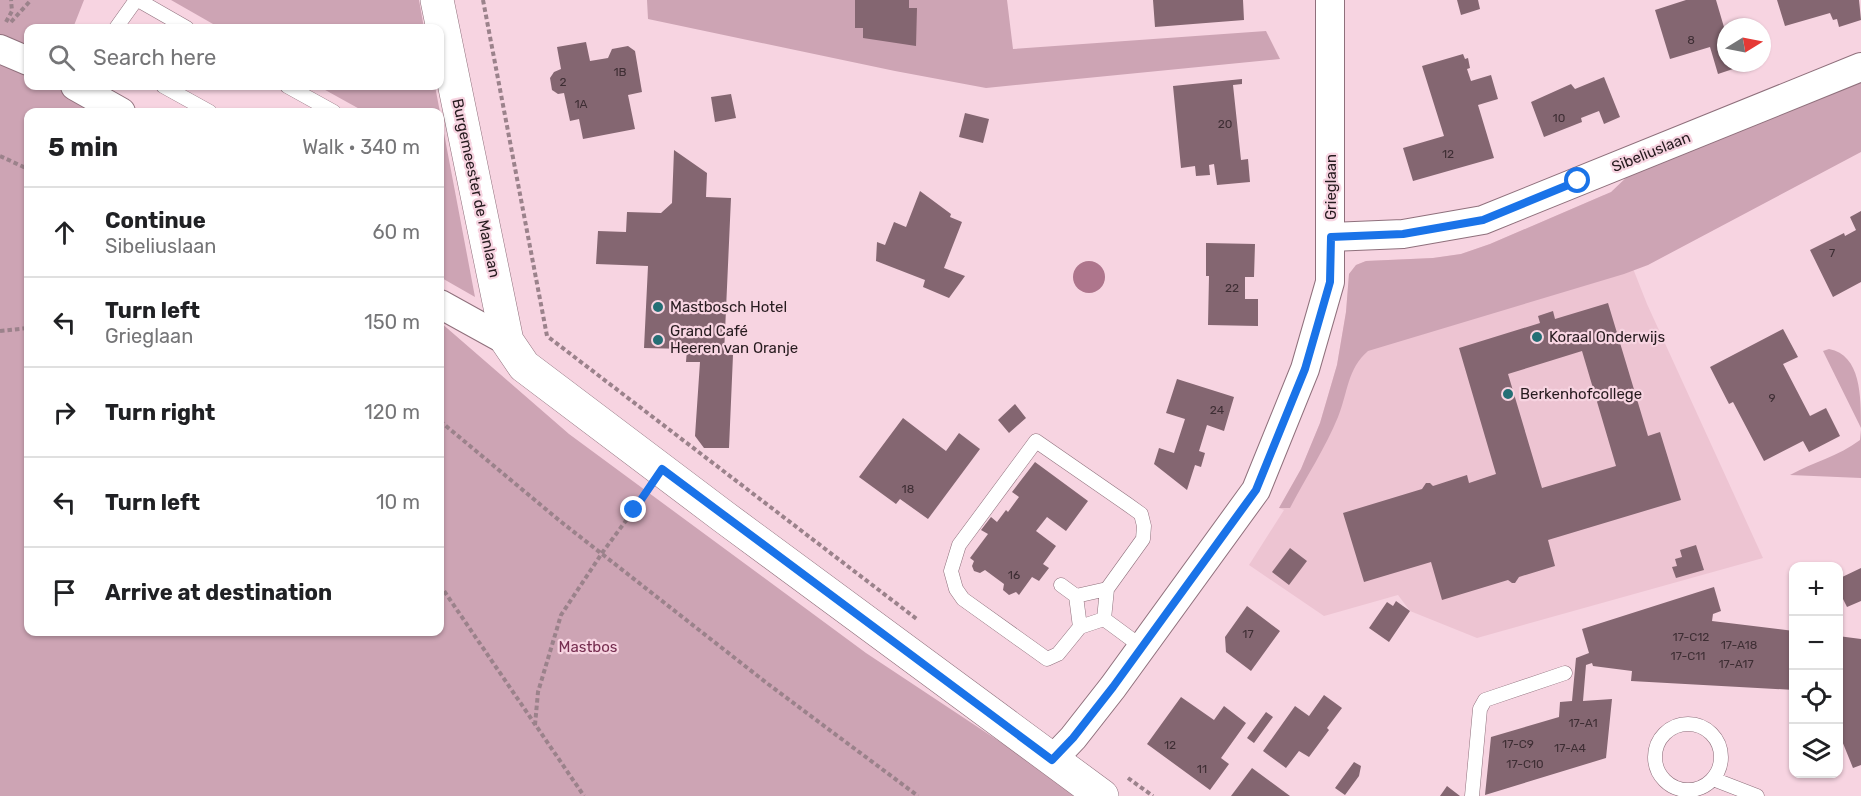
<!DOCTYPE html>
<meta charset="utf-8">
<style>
:root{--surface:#fff;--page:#f6f6f6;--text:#202124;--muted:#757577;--line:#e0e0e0}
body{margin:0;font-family:Rubik,sans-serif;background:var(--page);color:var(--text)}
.controls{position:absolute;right:18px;bottom:18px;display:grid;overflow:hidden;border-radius:12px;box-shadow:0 2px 4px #0004}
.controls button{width:54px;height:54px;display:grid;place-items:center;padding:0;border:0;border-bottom:2px solid var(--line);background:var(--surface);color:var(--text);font:30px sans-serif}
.compass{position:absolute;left:1717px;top:18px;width:54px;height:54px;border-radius:50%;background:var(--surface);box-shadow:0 2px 4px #0004;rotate:80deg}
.stop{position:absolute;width:18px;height:18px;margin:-14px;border:4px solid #1a73e8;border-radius:50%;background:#fff}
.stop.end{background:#1a73e8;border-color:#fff;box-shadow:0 2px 6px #0008}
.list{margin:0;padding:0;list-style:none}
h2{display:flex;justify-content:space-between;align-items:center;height:78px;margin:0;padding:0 24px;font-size:26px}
h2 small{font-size:20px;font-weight:400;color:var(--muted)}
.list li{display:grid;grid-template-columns:39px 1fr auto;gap:18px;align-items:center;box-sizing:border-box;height:90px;padding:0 24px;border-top:2px solid var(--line)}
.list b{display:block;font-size:22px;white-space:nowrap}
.list p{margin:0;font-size:20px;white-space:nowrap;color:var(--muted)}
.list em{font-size:20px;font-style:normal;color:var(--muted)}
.icon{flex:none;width:33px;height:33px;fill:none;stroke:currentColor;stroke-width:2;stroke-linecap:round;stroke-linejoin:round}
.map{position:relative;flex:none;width:1861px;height:796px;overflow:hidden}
.search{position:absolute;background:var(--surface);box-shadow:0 2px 4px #0004;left:24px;top:24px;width:420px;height:66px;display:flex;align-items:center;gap:15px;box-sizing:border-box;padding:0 21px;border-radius:12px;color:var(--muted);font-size:22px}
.panel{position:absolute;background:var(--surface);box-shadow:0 2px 4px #0004;left:24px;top:108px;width:420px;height:528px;border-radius:12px}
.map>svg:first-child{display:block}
.built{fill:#edc4d2}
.green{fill:#cda4b4}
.water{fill:#ae758c}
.building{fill:#846671;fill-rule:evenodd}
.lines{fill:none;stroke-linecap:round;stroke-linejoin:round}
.lane-casing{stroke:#8f707c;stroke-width:15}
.street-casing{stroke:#8f707c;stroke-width:30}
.secondary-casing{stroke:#8f707c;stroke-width:34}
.path{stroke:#9b828b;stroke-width:4;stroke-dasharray:4.5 3;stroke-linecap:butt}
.lane{stroke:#fff;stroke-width:14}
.street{stroke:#fff;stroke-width:28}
.secondary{stroke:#fff;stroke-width:33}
.route{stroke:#1a73e8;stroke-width:8}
.poi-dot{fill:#246f75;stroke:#f7d4e1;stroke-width:2}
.labels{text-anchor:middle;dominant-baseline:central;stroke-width:4.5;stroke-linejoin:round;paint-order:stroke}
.number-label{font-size:12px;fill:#3e2e34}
.street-label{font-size:15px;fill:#271b1f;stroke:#f7d4e1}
.poi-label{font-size:15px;fill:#271b1f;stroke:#f7d4e1;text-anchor:start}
.park-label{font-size:15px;fill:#762e50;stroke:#f7d4e1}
</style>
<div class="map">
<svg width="1861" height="796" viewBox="0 0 1861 796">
<rect width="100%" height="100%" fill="#f7d4e1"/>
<path class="built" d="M1604,195L1647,304L1763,558L1477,638L1410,611L1398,595L1324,616L1249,565L1284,510L1279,508L1301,469L1320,423L1337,365L1346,312L1349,274L1356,265L1366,261L1433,258L1461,254L1490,244Z"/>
<path class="green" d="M0,0H84L73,28H28V86H75L116,112H28V632H440V322L569,434L866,653L1059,781L1076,796H0Z
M171,0H419L424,28H220Z
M647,0H1007L1013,49L1266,31L1280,59L986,88L895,71L648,19Z
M1861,80V152L1648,265L1624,274L1368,351C1347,369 1348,393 1338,417C1326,447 1305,479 1290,508H1279L1301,469L1320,423L1337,365L1346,312L1349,274L1356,265L1366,261L1433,258L1461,254L1490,244L1611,192L1630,174Z
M318,86H435L475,297L440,277V112H365Z
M1829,349C1861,355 1861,396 1861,428L1823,351Z
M1861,430V478L1790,475C1813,462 1839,456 1860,440Z"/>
<path class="water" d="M1073 277a16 16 0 1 1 32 0a16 16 0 1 1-32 0Z"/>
<path class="building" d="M855,0H909V8H917L916,46L863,38V28H855Z
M1153,0H1243L1244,20L1155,27Z
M1457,0H1478L1480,9L1461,15Z
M1686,0H1716L1726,34V63H1735L1736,68L1718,74L1710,47L1670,59L1655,10Z
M1777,0H1859L1861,20L1839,27L1837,19L1833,20L1830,13L1785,26Z
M586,42L590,61L608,58L612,49L628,46L635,51L642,92L628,95L635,129L583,139L579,119L570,121L564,93L558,94L552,90L550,78L554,72L561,69L557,47Z
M1463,54L1465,59L1468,58L1470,68L1467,69L1471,81L1491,75L1498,99L1478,105L1494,158L1413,181L1403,148L1444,136L1422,66Z
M1604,77L1620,117L1604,124L1599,111L1581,118L1582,122L1544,137L1531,102L1571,84L1575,89Z
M1242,79V84L1233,85L1241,160L1248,159L1250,182L1217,185L1214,164L1209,165L1210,175L1196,176L1195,166L1181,168L1173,86Z
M731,94L736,118L715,122L711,97Z
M965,113L989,119L983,143L959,137Z
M674,150L707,173L706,197L731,198L724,354L733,355L729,448H704L695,436L700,362H686L687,349L644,348L648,266L596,264L598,231L626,232L627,212L661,213L672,203Z
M920,191L951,214L950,217L962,222L944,268L965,276L949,298L923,287L925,280L876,261L877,242L885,245L894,222L906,227Z
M1861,211V282L1833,297L1810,250L1844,233L1845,236L1856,230L1850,217Z
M1206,243L1255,244L1254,277H1245V299H1258V326L1208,325L1209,276H1206Z
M1608,303L1648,436L1660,432L1681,500L1548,540L1555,566L1519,577L1515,583H1512L1508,580L1442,600L1431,562L1364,582L1343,513L1422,489L1426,483H1430L1433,486L1467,475L1469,483L1496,474L1459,348L1540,323L1538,316L1553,311L1555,319ZM1582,351L1616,466L1542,488L1508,374Z
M1783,329L1798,357L1783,364L1810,416L1826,408L1840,436L1809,452L1803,441L1764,461L1733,402L1729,404L1710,367Z
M1177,379L1234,397L1224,431L1207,425L1199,451L1205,453L1201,467L1195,465L1187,490L1154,464L1159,448L1174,453L1185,419L1166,413Z
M1015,404L1026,418L1009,433L998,420Z
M903,418L946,451L959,433L980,449L928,519L900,499L896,504L859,477Z
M1035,462L1088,501L1066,531L1047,517L1036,531L1056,546L1043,564L1049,568L1039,581L1032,577L1019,595L1016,592L1009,595L1003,590L1004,584L985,570L980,573L974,571L972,566L974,561L970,558L988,534L981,530L991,517L997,522L1006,510L1008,512L1019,497L1012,492Z
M1696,545L1704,570L1676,578L1672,567L1677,566L1675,559L1682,557L1680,550Z
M1290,548L1307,561L1289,585L1272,572Z
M1861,568V601L1847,607L1838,589V579Z
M1714,587L1721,611L1713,614L1712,621L1794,631V690L1631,681L1632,671L1593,666L1592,663L1586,665L1583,701L1612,699L1606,758L1485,795L1491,737L1559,717L1560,702L1572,701L1576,658L1589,653L1582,629Z
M1396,601L1410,611L1389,642L1369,628L1387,602L1393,606Z
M1247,606L1280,631L1251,671L1226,652L1225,637Z
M1838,636L1861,639V765L1853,768L1838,731Z
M1324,695L1342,708L1327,728L1329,730L1309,757L1299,751L1286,768L1263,751L1295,706L1309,716Z
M1181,697L1214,720L1224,706L1246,723L1221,758L1229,764L1210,790L1147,744Z
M1266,712L1273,717L1254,743L1247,738Z
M1354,762L1361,766L1359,776L1345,795L1335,788Z
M1252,768L1290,796H1231Z
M1447,786L1460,796H1440Z"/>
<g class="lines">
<defs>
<path id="lane" d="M138,0L187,28
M116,28L136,0
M163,86L210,112
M287,86L334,112
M1036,441L1127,504L1141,514L1144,526L1143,539L1107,589L1104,619L1080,627L1058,654L1047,659L963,599L956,589L951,571L959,545Z
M1061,585L1076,596L1080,627
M1076,596L1107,589
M1104,619L1142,647
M1655 757a33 33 0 1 1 66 0a33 33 0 1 1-66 0Z
M1713,779L1757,796
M1472,796L1480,709L1485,700L1565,673"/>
<path id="street" d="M0,49L28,61
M75,86L121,112
M1331,237L1403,234L1483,220L1861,67
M440,304L507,341
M1052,760L1073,738L1113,687L1256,490L1305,369L1330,282V0"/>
<path id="secondary" d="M437,0L507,341L524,366L724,517L1102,796"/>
</defs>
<use href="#lane" class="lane-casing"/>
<use href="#street" class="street-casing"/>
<use href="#secondary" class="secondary-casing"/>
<path class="path" d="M483,0L547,336L918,620
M6,22L12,11L11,0
M11,22L31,0
M0,156L28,169
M0,331L28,328
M440,421L560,521L768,684L918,796
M440,585L584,796
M535,725L538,692L561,615L602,553L645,495
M1128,778L1153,796"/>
<use href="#lane" class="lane"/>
<use href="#street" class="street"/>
<use href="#secondary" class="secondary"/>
</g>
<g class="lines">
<path class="route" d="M634,510L662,469L1052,760L1073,738L1113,687L1256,490L1305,369L1330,282L1331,237L1403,234L1483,220L1578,181"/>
</g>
<g class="poi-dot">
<circle cx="658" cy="307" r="6"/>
<circle cx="1537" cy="337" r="6"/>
<circle cx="658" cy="340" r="6"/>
<circle cx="1508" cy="394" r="6"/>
</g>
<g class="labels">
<g class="number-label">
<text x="1691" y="40">8</text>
<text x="620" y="72">1B</text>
<text x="563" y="82">2</text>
<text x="581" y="104">1A</text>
<text x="1559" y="118">10</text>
<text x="1225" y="124">20</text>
<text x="1448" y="154">12</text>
<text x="1832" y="253">7</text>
<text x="1232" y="288">22</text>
<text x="1772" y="398">9</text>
<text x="1217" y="410">24</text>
<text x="908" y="489">18</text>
<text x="1014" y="575">16</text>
<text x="1248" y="634">17</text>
<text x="1691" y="637">17-C12</text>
<text x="1739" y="645">17-A18</text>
<text x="1688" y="656">17-C11</text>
<text x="1736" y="664">17-A17</text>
<text x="1583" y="723">17-A1</text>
<text x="1518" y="744">17-C9</text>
<text x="1170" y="745">12</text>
<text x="1570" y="748">17-A4</text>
<text x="1525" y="764">17-C10</text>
<text x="1202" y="769">11</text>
</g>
<g class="street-label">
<text transform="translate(1651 152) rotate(-22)">Sibeliuslaan</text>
<text transform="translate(1331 187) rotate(-90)">Grieglaan</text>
<text transform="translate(476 188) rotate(78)">Burgemeester de Manlaan</text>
</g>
<g class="poi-label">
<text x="670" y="307">Mastbosch Hotel</text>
<text x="670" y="331">Grand Café<tspan x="670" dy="17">Heeren van Oranje</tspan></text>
<text x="1549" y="337">Koraal Onderwijs</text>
<text x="1520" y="394">Berkenhofcollege</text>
</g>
<g class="park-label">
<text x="588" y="647">Mastbos</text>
</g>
</g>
</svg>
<div class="controls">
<button>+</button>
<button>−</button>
<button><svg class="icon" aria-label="locate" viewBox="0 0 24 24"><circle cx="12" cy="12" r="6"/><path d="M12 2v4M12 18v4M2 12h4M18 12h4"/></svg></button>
<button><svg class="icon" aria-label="layers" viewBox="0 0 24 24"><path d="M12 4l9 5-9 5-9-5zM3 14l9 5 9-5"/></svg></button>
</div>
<svg class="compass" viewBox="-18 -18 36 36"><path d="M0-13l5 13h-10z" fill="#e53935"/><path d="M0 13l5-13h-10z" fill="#757577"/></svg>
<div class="stop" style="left:1578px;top:181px"></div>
<div class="stop end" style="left:634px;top:510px"></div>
<div class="search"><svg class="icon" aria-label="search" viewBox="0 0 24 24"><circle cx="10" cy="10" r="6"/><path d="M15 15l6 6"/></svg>Search here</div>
<section class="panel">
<h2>5 min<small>Walk · 340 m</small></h2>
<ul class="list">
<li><svg class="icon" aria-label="ahead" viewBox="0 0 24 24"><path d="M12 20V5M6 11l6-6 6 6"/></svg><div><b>Continue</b><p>Sibeliuslaan</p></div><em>60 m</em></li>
<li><svg class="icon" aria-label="left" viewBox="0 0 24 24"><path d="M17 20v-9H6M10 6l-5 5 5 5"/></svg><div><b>Turn left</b><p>Grieglaan</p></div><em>150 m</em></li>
<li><svg class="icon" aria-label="right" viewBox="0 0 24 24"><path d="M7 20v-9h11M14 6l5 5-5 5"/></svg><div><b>Turn right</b></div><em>120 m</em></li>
<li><svg class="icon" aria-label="left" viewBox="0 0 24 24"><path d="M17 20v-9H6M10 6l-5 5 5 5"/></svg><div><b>Turn left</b></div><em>10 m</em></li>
<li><svg class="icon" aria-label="arrive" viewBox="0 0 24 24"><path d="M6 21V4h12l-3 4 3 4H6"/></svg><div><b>Arrive at destination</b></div></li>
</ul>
</section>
</div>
